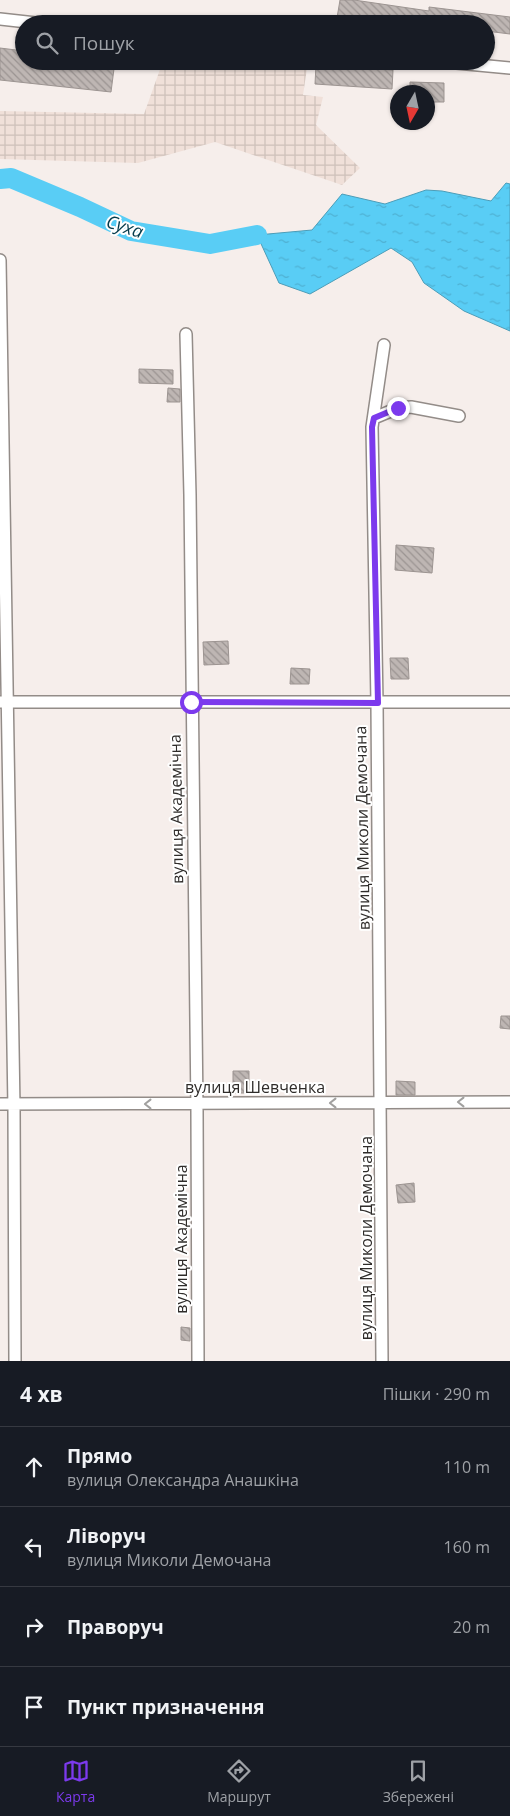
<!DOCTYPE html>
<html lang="uk">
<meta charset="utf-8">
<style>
:root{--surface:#171b24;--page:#242831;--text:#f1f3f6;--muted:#9ea1a6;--line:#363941;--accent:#7c3aed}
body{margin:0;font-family:"Open Sans",sans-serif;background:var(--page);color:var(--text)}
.compass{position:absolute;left:390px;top:85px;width:45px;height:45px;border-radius:50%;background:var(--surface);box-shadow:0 1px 4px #0004;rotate:189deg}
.stop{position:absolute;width:15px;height:15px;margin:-11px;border:4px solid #7c3aed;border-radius:50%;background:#fff}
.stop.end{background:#7c3aed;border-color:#fff;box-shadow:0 1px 5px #0008}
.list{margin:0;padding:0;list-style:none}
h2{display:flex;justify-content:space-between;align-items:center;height:65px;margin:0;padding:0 20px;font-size:21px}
h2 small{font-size:16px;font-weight:400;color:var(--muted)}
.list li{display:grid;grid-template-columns:32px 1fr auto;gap:15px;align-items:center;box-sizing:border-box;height:80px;padding:0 20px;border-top:1px solid var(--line)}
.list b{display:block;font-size:19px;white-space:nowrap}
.list p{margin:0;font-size:16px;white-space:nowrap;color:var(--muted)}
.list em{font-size:16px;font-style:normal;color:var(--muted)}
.icon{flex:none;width:28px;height:28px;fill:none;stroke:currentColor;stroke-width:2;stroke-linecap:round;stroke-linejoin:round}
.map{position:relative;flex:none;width:510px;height:1361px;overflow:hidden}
.search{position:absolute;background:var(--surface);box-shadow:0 1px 4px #0004;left:15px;right:15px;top:15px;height:55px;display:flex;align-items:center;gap:12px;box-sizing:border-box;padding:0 18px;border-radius:28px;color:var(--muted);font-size:19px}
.sheet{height:385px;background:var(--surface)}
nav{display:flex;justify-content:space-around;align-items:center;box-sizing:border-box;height:70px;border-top:1px solid var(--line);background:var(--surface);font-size:14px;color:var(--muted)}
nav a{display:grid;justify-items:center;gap:2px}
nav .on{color:var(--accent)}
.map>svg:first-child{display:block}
.industrial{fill:url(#industrial-grid)}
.water{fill:url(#water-ripples);stroke:#4c9db8}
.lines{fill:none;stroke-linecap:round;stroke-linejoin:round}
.river{stroke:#59cdf5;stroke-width:20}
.building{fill:url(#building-back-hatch);stroke:#9c9491}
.minor-casing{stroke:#938c88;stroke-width:14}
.minor{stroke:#fff;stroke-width:11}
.oneway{stroke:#a1a09f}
.route{stroke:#7c3aed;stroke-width:6}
.labels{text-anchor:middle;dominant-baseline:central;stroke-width:4;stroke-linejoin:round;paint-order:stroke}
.street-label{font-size:16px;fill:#2f2c2a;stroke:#fff}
.water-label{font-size:18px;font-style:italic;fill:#043b4b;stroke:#fff}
</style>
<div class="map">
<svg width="510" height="1361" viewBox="0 0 510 1361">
<defs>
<pattern id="industrial-grid" width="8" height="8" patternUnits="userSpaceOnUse" patternTransform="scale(1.25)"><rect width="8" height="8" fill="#f0e0d9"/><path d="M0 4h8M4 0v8" fill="none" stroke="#cec0ba"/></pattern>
<pattern id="water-ripples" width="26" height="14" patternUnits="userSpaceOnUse" patternTransform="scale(1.25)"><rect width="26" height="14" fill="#59cdf5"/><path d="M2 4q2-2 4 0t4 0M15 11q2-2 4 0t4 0" fill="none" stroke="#4eb0d2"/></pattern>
<pattern id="building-back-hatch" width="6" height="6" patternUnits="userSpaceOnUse" patternTransform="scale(1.25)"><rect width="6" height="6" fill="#beb6b3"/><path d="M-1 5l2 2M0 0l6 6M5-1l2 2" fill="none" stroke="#9b9492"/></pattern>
</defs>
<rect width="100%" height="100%" fill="#f6eeeb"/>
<path class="industrial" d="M163,61L308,62L303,95L323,97L316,125L360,168L342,185L215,142L138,163L0,159V111L144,114Z"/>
<path class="water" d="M506,183L510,184V331L464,311L424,283L412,262L391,248L310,294L279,283L257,235L312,230L342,194L385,204L426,190L442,191L491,201Z"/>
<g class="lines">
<path class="river" d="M0,179L11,178L80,207L131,231L210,244L257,235"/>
</g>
<path class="building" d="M340,0H354L429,11V7L510,17V34L486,31V24H378L337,18Z
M0,48L24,51V61H115L111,92L0,80Z
M316,65L393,70L392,89L315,84Z
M410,82L444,83V102H428V92H410Z
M139,369L173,370V384L139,383Z
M168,388L180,389V402H167Z
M396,545L434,548L432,573L395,570Z
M228,641L229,664L204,665L203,642Z
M390,658H408L409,679H391Z
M291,668L310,669L309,684H290Z
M501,1016H510V1029L500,1028Z
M233,1071H249V1093H233Z
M396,1081L415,1082V1095H396Z
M414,1183L415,1202L398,1203L396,1185Z
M181,1327L190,1328V1341L181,1340Z"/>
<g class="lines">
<defs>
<path id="minor" d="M0,19L45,24
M435,61L510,68
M0,260L14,1108L15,1361
M186,334L190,495L197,1111L198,1361
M374,418L398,408L411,407L459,416
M0,702H510
M0,1104L510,1102
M382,1361L377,703L372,427L384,345"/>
</defs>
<use href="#minor" class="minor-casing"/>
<use href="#minor" class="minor"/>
</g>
<defs><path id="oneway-chevron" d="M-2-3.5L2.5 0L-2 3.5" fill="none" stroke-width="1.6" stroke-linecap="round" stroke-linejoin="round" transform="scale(1.25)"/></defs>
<g class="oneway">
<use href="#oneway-chevron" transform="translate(461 1102) rotate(180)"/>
<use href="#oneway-chevron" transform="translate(333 1103) rotate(180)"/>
<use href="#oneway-chevron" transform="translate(148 1104) rotate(180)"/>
</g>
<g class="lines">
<path class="route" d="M191,702L378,703L372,427L374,418L398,408"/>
</g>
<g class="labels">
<g class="street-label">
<text transform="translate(176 809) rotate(-91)">вулиця Академічна</text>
<text transform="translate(362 828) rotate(-91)">вулиця Миколи Демочана</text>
<text x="255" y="1087">вулиця Шевченка</text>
<text transform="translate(366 1238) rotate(-90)">вулиця Миколи Демочана</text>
<text transform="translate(181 1239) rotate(-90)">вулиця Академічна</text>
</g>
<g class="water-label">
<text transform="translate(125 226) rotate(18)">Суха</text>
</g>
</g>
</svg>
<svg class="compass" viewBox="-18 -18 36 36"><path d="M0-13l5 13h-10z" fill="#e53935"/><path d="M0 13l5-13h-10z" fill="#9ea1a6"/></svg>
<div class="stop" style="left:191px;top:702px"></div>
<div class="stop end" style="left:398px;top:408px"></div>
<div class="search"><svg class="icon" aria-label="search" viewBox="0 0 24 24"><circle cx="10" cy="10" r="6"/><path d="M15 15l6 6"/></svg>Пошук</div>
</div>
<section class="sheet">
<h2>4 хв<small>Пішки · 290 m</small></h2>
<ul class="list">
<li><svg class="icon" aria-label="ahead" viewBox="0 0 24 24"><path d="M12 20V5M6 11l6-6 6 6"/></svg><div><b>Прямо</b><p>вулиця Олександра Анашкіна</p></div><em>110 m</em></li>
<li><svg class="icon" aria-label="left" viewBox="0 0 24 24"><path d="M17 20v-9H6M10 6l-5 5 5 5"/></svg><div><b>Ліворуч</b><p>вулиця Миколи Демочана</p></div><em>160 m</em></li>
<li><svg class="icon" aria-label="right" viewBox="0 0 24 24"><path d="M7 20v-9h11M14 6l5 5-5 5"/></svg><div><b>Праворуч</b></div><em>20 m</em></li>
<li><svg class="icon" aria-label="arrive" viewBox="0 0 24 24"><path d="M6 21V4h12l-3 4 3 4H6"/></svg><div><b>Пункт призначення</b></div></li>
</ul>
</section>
<nav>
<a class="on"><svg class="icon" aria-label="map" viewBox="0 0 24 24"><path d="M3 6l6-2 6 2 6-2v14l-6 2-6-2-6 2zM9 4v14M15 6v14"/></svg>Карта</a>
<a><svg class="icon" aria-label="directions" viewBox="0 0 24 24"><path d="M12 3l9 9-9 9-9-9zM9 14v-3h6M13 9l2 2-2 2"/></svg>Маршрут</a>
<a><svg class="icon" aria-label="saved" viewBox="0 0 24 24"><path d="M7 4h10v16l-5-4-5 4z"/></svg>Збережені</a>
</nav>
